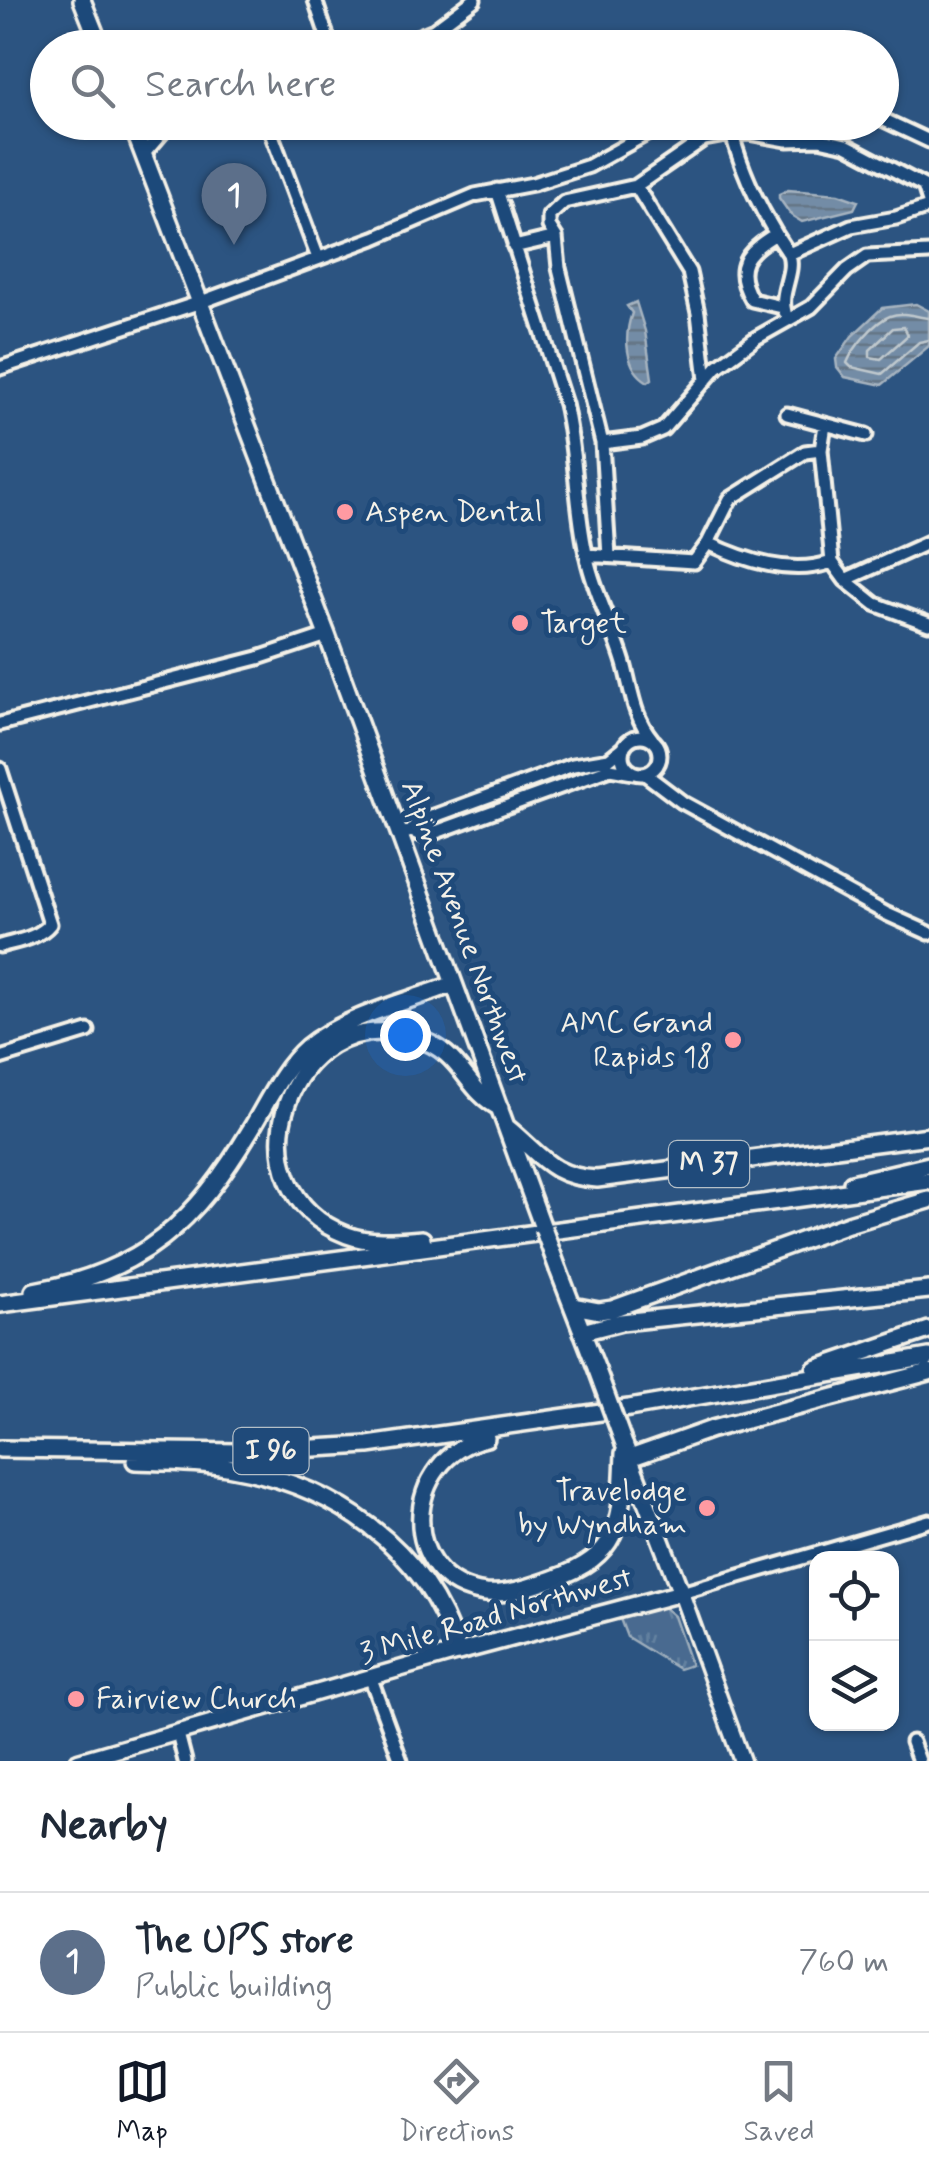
<!DOCTYPE html>
<style>
:root{--surface:#fff;--page:#f6f6f7;--text:#1f2937;--muted:#747a83;--line:#e0e1e3;--accent:#111827}
body{margin:0;font-family:Mynerve,sans-serif;background:var(--page);color:var(--text)}
.controls{position:absolute;right:30px;bottom:30px;display:grid;overflow:hidden;border-radius:20px;box-shadow:0 2px 8px #0004}
.controls button{width:90px;height:90px;display:grid;place-items:center;padding:0;border:0;border-bottom:2px solid var(--line);background:var(--surface);color:var(--text);font:50px sans-serif}
.you{position:absolute;left:405px;top:1035px;width:35px;height:35px;margin:-25px;border:8px solid #fff;border-radius:50%;background:#1a73e8;box-shadow:0 0 0 15px #1a73e833}
.badge{display:grid;place-items:center;width:65px;height:65px;border-radius:50%;background:var(--accent);color:#fff;font-size:32px;font-weight:700}
.pin{position:absolute;translate:-50% -82px;filter:drop-shadow(0 2px 5px #0008)}
.pin::after{content:'';position:absolute;top:52px;width:35px;height:30px;background:inherit;clip-path:polygon(0 0,100% 0,50% 100%)}
.list{margin:0;padding:0;list-style:none}
h2{display:flex;justify-content:space-between;align-items:center;height:130px;margin:0;padding:0 40px;font-size:42px}
h2 small{font-size:32px;font-weight:400;color:var(--muted)}
.list li{display:grid;grid-template-columns:65px 1fr auto;gap:30px;align-items:center;box-sizing:border-box;height:140px;padding:0 40px;border-top:2px solid var(--line)}
.list b{display:block;font-size:38px;white-space:nowrap}
.list p{margin:0;font-size:32px;white-space:nowrap;color:var(--muted)}
.list em{font-size:32px;font-style:normal;color:var(--muted)}
.icon{flex:none;width:55px;height:55px;fill:none;stroke:currentColor;stroke-width:2;stroke-linecap:round;stroke-linejoin:round}
.map{position:relative;flex:none;width:929px;height:1761px;overflow:hidden}
.search{position:absolute;background:var(--surface);box-shadow:0 2px 8px #0004;left:30px;right:30px;top:30px;height:110px;display:flex;align-items:center;gap:25px;box-sizing:border-box;padding:0 35px;border-radius:55px;color:var(--muted);font-size:38px}
.sheet{height:270px;background:var(--surface)}
nav{display:flex;justify-content:space-around;align-items:center;box-sizing:border-box;height:140px;border-top:2px solid var(--line);background:var(--surface);font-size:28px;color:var(--muted)}
nav a{display:grid;justify-items:center;gap:5px}
nav .on{color:var(--accent)}
.map>svg:first-child{display:block}
.park{fill:url(#park-tufts);stroke:#9eaebc;stroke-width:2.5}
.water{fill:url(#water-rules);stroke:#a7b4c0;stroke-width:2.5}
.lines{fill:none;stroke-linecap:round;stroke-linejoin:round}
.shore{stroke:#c0c9ce;stroke-width:2.5}
.minor-casing{stroke:#f4f1e8;stroke-width:19}
.major-casing{stroke:#f4f1e8;stroke-width:21}
.highway-casing{stroke:#f4f1e8;stroke-width:22}
.minor{stroke:#1f4a7a;stroke-width:11}
.major{stroke:#1f4a7a;stroke-width:14}
.highway{stroke:#1f4a7a;stroke-width:15}
.highway-bridge-casing{stroke:#f4f1e8;stroke-width:22;stroke-linecap:butt}
.highway-bridge{stroke:#1f4a7a;stroke-width:15}
.poi-dot{fill:#ff9aa2;stroke:#1f4a7a;stroke-width:4}
.labels{text-anchor:middle;dominant-baseline:central;stroke-width:10;stroke-linejoin:round;paint-order:stroke}
.shield{fill:#1f4a7a;stroke:#b4bfc7;stroke-width:2.5}
.shield-label{font-size:28px;font-weight:bold;fill:#f4f1e8}
.poi-label{font-size:30px;fill:#f4f1e8;stroke:#1f4a7a;text-anchor:start}
.street-label{font-size:30px;fill:#f4f1e8;stroke:#1f4a7a}
</style>
<div class="map">
<svg width="929" height="1761" viewBox="0 0 929 1761">
<defs>
<pattern id="park-tufts" width="24" height="20" patternUnits="userSpaceOnUse" patternTransform="scale(2.5)"><rect width="24" height="20" fill="#496b90"/><path d="M3 7l-1-3M5 7V3M7 7l1-3M15 17l-1-3M17 17v-4M19 17l1-3" fill="none" stroke="#6481a0"/></pattern>
<pattern id="water-rules" width="6" height="5" patternUnits="userSpaceOnUse" patternTransform="scale(2.5)"><rect width="6" height="5" fill="#738ca6"/><path d="M0 2.5h6" fill="none" stroke="#647484"/></pattern>
</defs>
<rect width="100%" height="100%" fill="#2c5481"/>
<filter id="ink" filterUnits="userSpaceOnUse"><feTurbulence type="fractalNoise" baseFrequency=".01" numOctaves="2"/><feDisplacementMap in="SourceGraphic" scale="20" xChannelSelector="R" yChannelSelector="G"/><feConvolveMatrix kernelMatrix="1 2 1 2 8 2 1 2 1" color-interpolation-filters="sRGB"/></filter>
<g filter="url(#ink)">
<path class="park" d="M660,1604L674,1616L691,1665L679,1669L627,1637L619,1616Z"/>
<path class="water" d="M788,190L838,194L858,201L854,209L802,222L791,215L779,198V194Z
M636,302L645,331L652,379L648,382C624,368 624,336 632,313L627,306Z
M916,304L929,311V346L882,385L845,377L837,367L836,359L852,336L882,308Z"/>
<g class="lines">
<path class="shore" d="M929,318C917,317 903,311 890,316C874,322 853,348 847,363L851,367L882,374L919,342L929,340
M904,327L908,335L881,359L870,357V350L893,328Z"/>
<defs>
<path id="minor" d="M315,0L331,48
M390,48L434,30L474,0
M882,119L929,141
M267,122L318,258
M729,122C740,171 761,213 789,254L851,226L896,218L929,207
M133,128L167,127L180,122
M143,155L167,127
M636,186L689,272L698,313L706,380
M497,190L565,404C577,455 575,507 587,558C595,596 615,630 625,667C632,694 634,717 652,739
M776,234C747,251 732,267 752,300L782,307
M556,237L549,226V216L564,202L636,186L704,139L731,134L748,133L787,140L819,139L846,145L924,186L929,202
M514,247L556,237L559,268L602,443L609,556
M785,312C779,291 795,274 789,254
M0,368L201,302L374,238L475,195L533,184L589,166L668,122
M787,414L866,435
M825,425L821,450L832,562L845,580L875,604L929,624
M602,443L642,438L663,429L717,367L756,338L811,307L847,270L867,256L929,253
M708,543C746,561 791,576 832,562
M586,555L694,562L708,543L730,499L805,452L821,450
M845,580L929,542
M0,724L258,658L327,635
M622 755a19 19 0 1 1 38 0a19 19 0 1 1-38 0Z
M0,769L50,924C39,938 17,941 0,946
M645,774L682,802L887,914L929,933
M411,831L425,836L610,769L633,773
M399,835L411,831L418,822L573,765L609,759L624,747
M0,1058L88,1031
M681,1593L929,1521
M371,1679L401,1761
M178,1734L185,1761
M912,1742L919,1761"/>
<path id="major" d="M681,1593L742,1761
M78,1761L458,1652"/>
<path id="highway" d="M82,0L101,48
M131,122L327,635L543,1228
M508,1128C541,1155 551,1177 597,1179L929,1136
M852,1183L929,1165
M422,1239C397,1241 371,1244 347,1235C224,1189 287,999 414,1037C464,1052 463,1089 500,1108
M558,1269L597,1370
M34,1291C143,1272 196,1221 251,1129C268,1101 282,1069 307,1047C343,1017 409,1001 454,984
M0,1304L929,1181
M573,1306L599,1311L612,1309L848,1224L929,1200
M582,1332L621,1322L929,1290
M815,1369L929,1330
M486,1438C401,1457 397,1582 486,1593C509,1595 532,1586 553,1579C624,1554 621,1519 624,1453
M0,1449L243,1452L368,1445L629,1408L929,1357
M630,1458L712,1429L929,1372
M135,1461C165,1462 197,1462 227,1467C334,1485 425,1546 458,1652L681,1593L624,1444"/>
</defs>
<use href="#minor" class="minor-casing"/>
<use href="#major" class="major-casing"/>
<use href="#highway" class="highway-casing"/>
<use href="#minor" class="minor"/>
<use href="#major" class="major"/>
<use href="#highway" class="highway"/>
<defs>
<path id="highway-bridge" d="M543,1228L558,1269
M597,1370L624,1444"/>
</defs>
<use href="#highway-bridge" class="highway-bridge-casing"/>
<use href="#highway-bridge" class="highway-bridge"/>
</g>
</g>
<g class="poi-dot">
<circle cx="345" cy="512" r="10"/>
<circle cx="520" cy="623" r="10"/>
<circle cx="733" cy="1040" r="10"/>
<circle cx="707" cy="1508" r="10"/>
<circle cx="76" cy="1699" r="10"/>
</g>
<g class="labels">
<g class="shield">
<rect x="669" y="1141" width="80" height="46" rx="8"/>
<rect x="233.5" y="1428" width="75" height="46" rx="8"/>
</g>
<g class="shield-label">
<text x="709" y="1164">M 37</text>
<text x="271" y="1451">I 96</text>
</g>
<g class="poi-label">
<text x="365" y="512">Aspen Dental</text>
<text x="540" y="623">Target</text>
<text x="713" y="1023" text-anchor="end">AMC Grand<tspan x="713" dy="34">Rapids 18</tspan></text>
<text x="687" y="1491" text-anchor="end">Travelodge<tspan x="687" dy="34">by Wyndham</tspan></text>
<text x="96" y="1699">Fairview Church</text>
</g>
<g class="street-label">
<text transform="translate(464 932) rotate(70)">Alpine Avenue Northwest</text>
<text transform="translate(496 1616) rotate(-16)">3 Mile Road Northwest</text>
</g>
</g>
</svg>
<div class="controls">
<button><svg class="icon" aria-label="locate" viewBox="0 0 24 24"><circle cx="12" cy="12" r="6"/><path d="M12 2v4M12 18v4M2 12h4M18 12h4"/></svg></button>
<button><svg class="icon" aria-label="layers" viewBox="0 0 24 24"><path d="M12 4l9 5-9 5-9-5zM3 14l9 5 9-5"/></svg></button>
</div>
<div class="you"></div>
<div class="pin badge" style="left:234px;top:245px;background:#5c6f8a">1</div>
<div class="search"><svg class="icon" aria-label="search" viewBox="0 0 24 24"><circle cx="10" cy="10" r="6"/><path d="M15 15l6 6"/></svg>Search here</div>
</div>
<section class="sheet">
<h2>Nearby<small></small></h2>
<ul class="list">
<li><span class="badge" style="background:#5c6f8a">1</span><div><b>The UPS store</b><p>Public building</p></div><em>760 m</em></li>
</ul>
</section>
<nav>
<a class="on"><svg class="icon" aria-label="map" viewBox="0 0 24 24"><path d="M3 6l6-2 6 2 6-2v14l-6 2-6-2-6 2zM9 4v14M15 6v14"/></svg>Map</a>
<a><svg class="icon" aria-label="directions" viewBox="0 0 24 24"><path d="M12 3l9 9-9 9-9-9zM9 14v-3h6M13 9l2 2-2 2"/></svg>Directions</a>
<a><svg class="icon" aria-label="saved" viewBox="0 0 24 24"><path d="M7 4h10v16l-5-4-5 4z"/></svg>Saved</a>
</nav>
